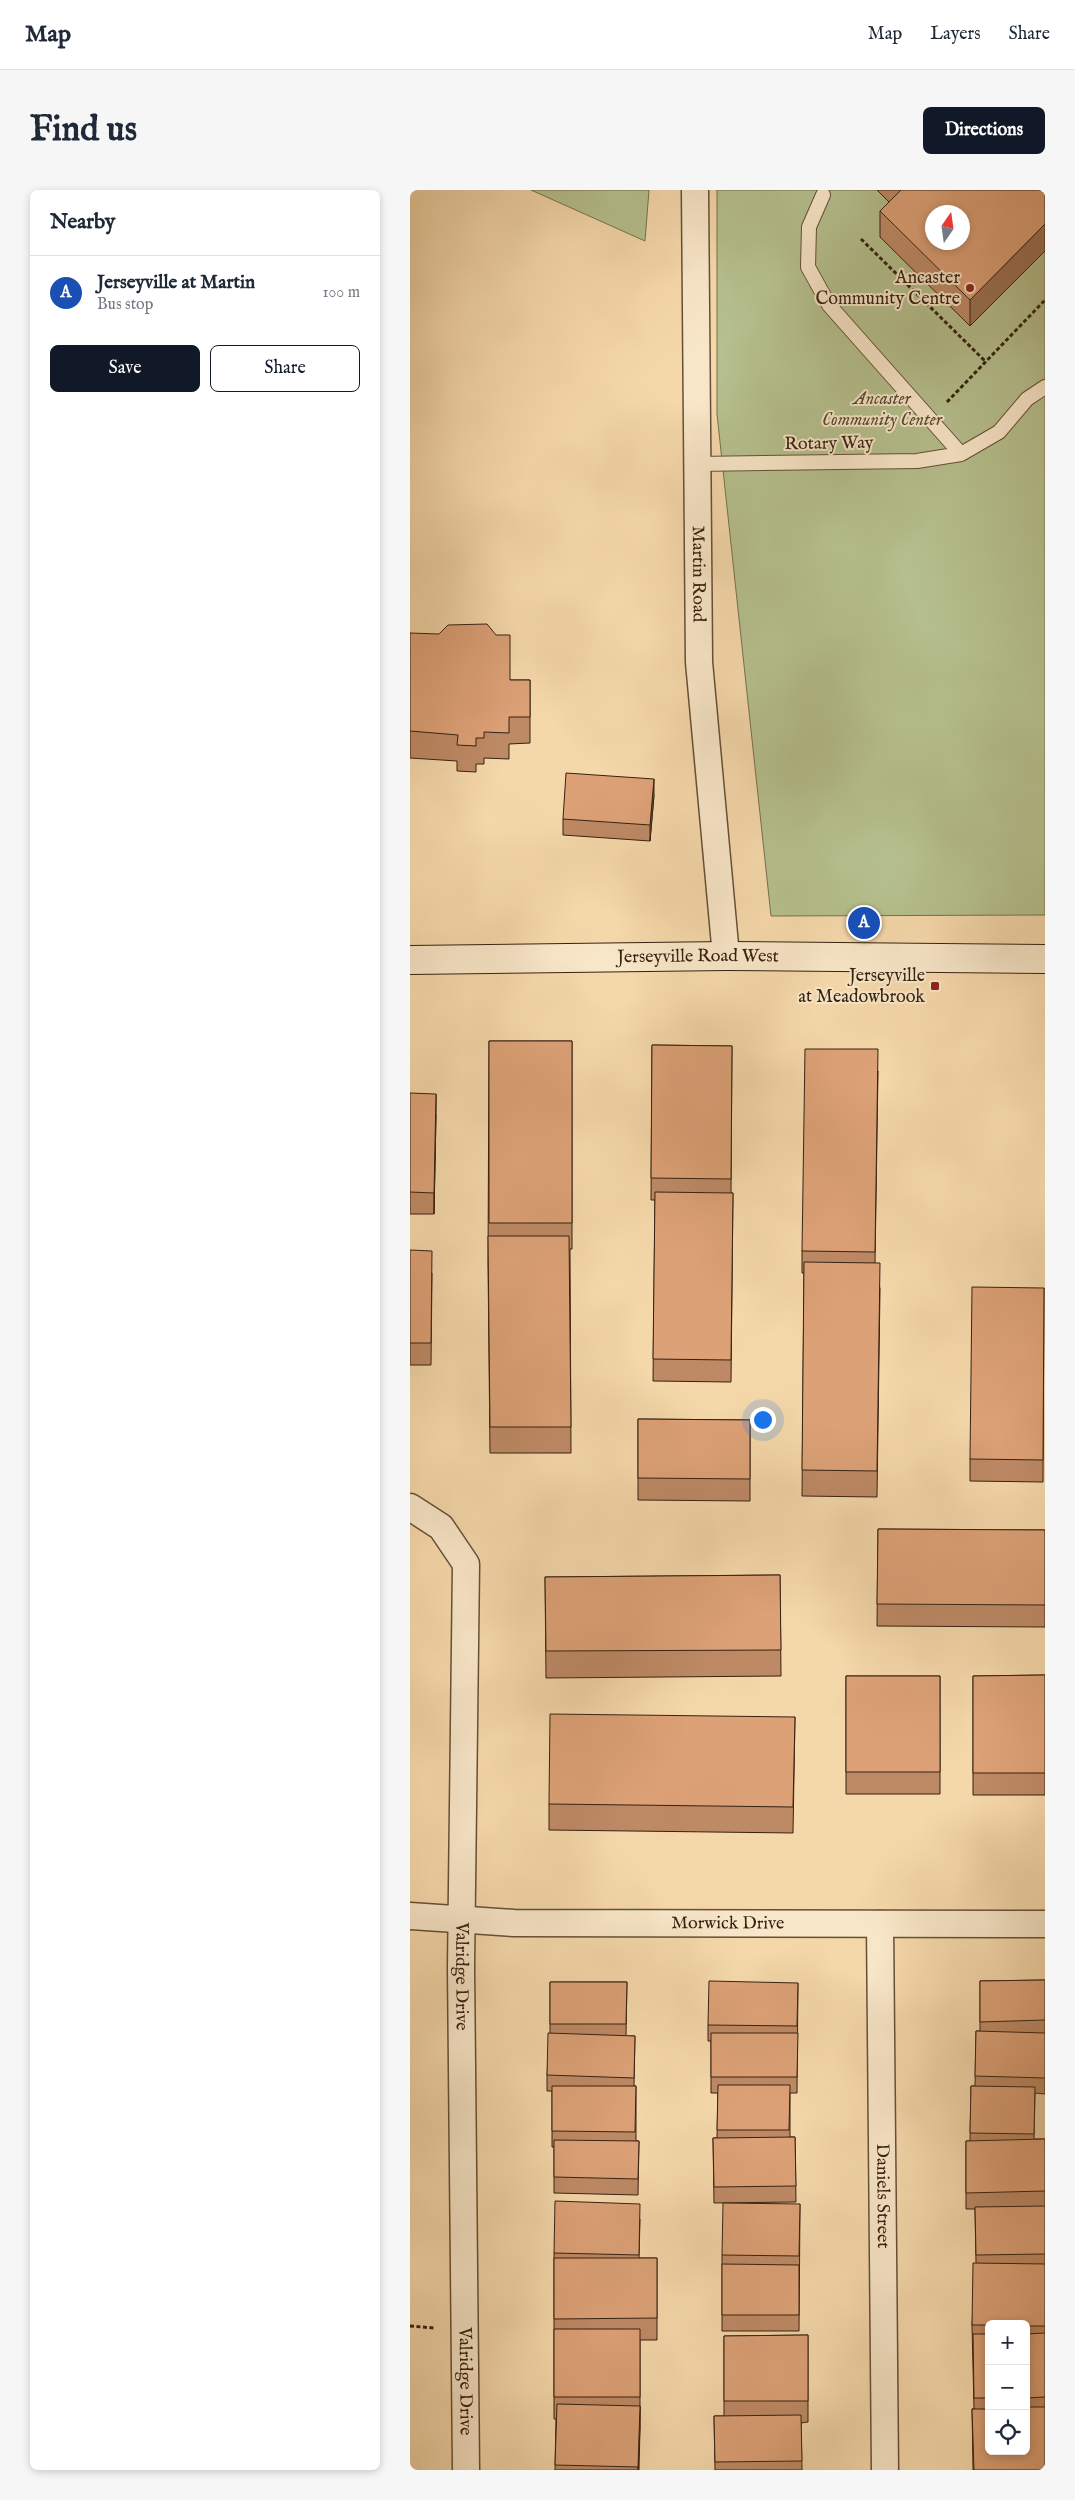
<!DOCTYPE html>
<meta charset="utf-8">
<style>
:root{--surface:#fff;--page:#f6f6f7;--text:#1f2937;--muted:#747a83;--line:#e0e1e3;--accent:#111827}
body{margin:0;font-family:"IM FELL English",serif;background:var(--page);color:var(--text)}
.controls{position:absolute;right:15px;bottom:15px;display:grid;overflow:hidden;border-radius:8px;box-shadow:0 2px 8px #0003}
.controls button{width:45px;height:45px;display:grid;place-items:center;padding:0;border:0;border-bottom:1px solid var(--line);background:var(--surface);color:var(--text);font:25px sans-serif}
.compass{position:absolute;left:515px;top:15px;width:45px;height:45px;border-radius:50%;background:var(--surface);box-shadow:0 2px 8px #0003;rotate:13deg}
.you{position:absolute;left:352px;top:1229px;width:18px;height:18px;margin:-12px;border:4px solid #fff;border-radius:50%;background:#1a73e8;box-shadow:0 0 0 8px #1a73e833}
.badge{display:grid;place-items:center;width:32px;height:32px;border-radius:50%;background:var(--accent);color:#fff;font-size:16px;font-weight:700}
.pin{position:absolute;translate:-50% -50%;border:2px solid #fff;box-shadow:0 1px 5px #0006}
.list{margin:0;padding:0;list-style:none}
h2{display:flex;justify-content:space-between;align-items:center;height:65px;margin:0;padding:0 20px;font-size:21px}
h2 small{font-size:16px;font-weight:400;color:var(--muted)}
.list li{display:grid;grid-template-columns:32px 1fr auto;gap:15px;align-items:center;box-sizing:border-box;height:75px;padding:0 20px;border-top:1px solid var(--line)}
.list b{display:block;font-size:19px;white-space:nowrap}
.list p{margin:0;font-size:16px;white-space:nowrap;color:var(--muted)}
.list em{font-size:16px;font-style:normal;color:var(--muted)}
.actions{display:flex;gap:10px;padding:15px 20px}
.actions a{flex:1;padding:11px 0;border:1px solid var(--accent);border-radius:8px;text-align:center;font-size:18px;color:var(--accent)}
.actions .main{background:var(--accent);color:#fff}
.icon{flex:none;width:28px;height:28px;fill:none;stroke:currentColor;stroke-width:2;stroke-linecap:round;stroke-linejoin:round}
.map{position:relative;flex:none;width:635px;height:2280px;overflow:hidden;border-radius:8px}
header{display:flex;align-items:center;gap:30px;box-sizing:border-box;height:70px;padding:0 25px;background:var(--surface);border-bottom:1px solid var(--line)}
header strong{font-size:24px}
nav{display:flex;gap:28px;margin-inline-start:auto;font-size:18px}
.intro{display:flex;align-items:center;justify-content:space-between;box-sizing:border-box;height:120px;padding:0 30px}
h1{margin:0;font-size:35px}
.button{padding:12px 22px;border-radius:8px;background:var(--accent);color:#fff;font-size:18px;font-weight:700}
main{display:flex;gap:30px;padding:0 30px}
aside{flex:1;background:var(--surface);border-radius:8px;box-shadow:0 2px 8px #0003}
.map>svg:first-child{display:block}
.green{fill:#b5c08e;stroke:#767050;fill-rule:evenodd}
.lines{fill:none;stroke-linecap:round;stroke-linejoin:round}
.service-casing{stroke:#664f37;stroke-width:16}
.minor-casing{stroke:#664f37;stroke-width:29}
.secondary-casing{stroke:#362111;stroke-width:30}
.path{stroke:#362111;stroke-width:3;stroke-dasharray:4 2.5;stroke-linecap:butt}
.service{stroke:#f8e6c8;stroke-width:14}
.minor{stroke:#f8e6c8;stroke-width:26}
.secondary{stroke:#f8e6c8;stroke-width:28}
.wall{fill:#be8a66;stroke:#362111;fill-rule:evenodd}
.shaded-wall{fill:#9b7153;stroke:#362111}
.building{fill:#dda177;stroke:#362111;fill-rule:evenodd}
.poi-dot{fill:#8f2418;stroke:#f8e6c8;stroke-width:2}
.labels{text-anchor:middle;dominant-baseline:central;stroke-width:4;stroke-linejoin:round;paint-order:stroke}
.poi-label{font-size:18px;fill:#362111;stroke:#f8e6c8;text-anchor:end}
.park-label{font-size:18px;font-style:italic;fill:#564930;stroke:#f8e6c8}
.street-label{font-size:18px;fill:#362111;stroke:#f8e6c8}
</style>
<header>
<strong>Map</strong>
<nav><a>Map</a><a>Layers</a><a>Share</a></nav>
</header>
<div class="intro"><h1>Find us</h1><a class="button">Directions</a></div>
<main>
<aside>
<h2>Nearby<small></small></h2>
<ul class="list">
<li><span class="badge" style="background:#1a4fb4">A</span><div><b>Jerseyville at Martin</b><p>Bus stop</p></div><em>100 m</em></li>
</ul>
<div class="actions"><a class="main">Save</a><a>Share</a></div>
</aside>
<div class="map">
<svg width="635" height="2280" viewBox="0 0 635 2280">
<rect width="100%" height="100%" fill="#f5d8aa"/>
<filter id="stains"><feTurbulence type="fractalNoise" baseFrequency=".004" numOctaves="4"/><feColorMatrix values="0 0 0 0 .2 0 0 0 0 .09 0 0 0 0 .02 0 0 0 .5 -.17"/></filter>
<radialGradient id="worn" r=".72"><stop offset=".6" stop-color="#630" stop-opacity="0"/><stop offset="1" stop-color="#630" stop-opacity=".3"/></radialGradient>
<path class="green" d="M121,0H239L235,51Z
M307,0H635V725L361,726L307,224ZM522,22H552V52H522Z"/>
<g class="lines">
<defs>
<path id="service" d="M413,5L399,37L398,77L419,115L551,264
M287,274L507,271L551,264L589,242L617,209L635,197"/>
<g id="minor">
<path id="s1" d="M285,0L289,472L316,766"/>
<path id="s2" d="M0,1317L31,1337L56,1374L51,1777L56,2280"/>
<path id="s3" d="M0,1726L104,1733L635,1734"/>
<path id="s4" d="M470,1734L475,2280"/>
</g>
<g id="secondary">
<path id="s5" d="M0,770L316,766L635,769"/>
</g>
</defs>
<use href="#service" class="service-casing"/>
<use href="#minor" class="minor-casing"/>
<use href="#secondary" class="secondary-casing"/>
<path class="path" d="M451,49L576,172
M537,212L635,110
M0,2136L24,2138"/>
<use href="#service" class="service"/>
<use href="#minor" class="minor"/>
<use href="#secondary" class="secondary"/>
</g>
<path class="wall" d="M467,0H635V61L560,136L470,47V21L479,12Z
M0,443L100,490H120V553L99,554V569L74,568V574H66V582L47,581V571L0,568Z
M244,605L240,651L153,645V629Z
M79,851H162V1059H160L161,1263H80L78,1072Z
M242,855L322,856L321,1003H323L321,1192L243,1191L245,1010H241Z
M468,881L465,1073L470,1099L467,1307L392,1306L394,1083H392V1061Z
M0,903L26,925L24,1024H0Z
M0,1060L22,1083L21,1175H0Z
M634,1098L633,1292L560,1291V1269Z
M228,1229L340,1230V1311L228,1310Z
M468,1339L635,1340V1437L467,1436Z
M370,1385L371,1486L136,1488L135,1387Z
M635,1485V1605H563V1486Z
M436,1486H530V1604H436Z
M385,1527L383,1643L139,1640V1614Z
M635,1790V1904L625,1903L624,1949H635V2280H563L562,2219H564L562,2135L566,2073L565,2019H556V1951H560L561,1896H565L566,1841H570V1791ZM579,2134H616V2261H579Z
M140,1792H217L216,1846H225L224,1896H226V1951H229L228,2005L144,2003V1957H142V1901H137V1885L140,1843Z
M388,1793L387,1903H380V1947H385L386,2012L304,2013L303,1948H307L308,1903H301V1851H298V1835Z
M390,2014L389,2141H312V2065Z
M230,2029L229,2068H247V2150H230V2238L229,2280H145L146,2229H144V2063Z
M398,2145V2232L391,2233L392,2280H305L304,2226H314V2146Z"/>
<path class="shaded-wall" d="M635,34V61L560,136V110Z
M244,589V605L240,651V635Z
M26,904V925L24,1024V1003Z
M230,2216V2238L228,2280Z"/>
<path class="building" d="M491,0H635V34L560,110L470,21ZM522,22H552V52H522Z
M77,434L86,445H100V490H120V527H99V543L74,542V548H66V556L47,555L48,545L0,541V443L29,444L38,435Z
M156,583L244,589L240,635L153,629Z
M79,851H162V1033H79Z
M242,855L322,856L321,989L241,988Z
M395,859H468L465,1062L392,1061Z
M0,903L26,904L24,1003L0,1002Z
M245,1002L323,1003L321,1170L243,1169Z
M78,1046H159L161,1237H80Z
M0,1060L22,1061L21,1153H0Z
M394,1072L470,1073L467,1281L392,1280Z
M562,1097L634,1098L633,1270L560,1269Z
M228,1229L340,1230V1289L228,1288Z
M468,1339L635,1340V1415L467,1414Z
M370,1385L371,1460L136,1461L135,1387Z
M635,1485V1583H563V1486Z
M436,1486H530V1582H436Z
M140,1524L385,1527L383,1617L139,1614Z
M635,1790V1830L570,1832V1791Z
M299,1791L388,1793L387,1836L298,1835Z
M140,1792H217L216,1834H140Z
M566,1841L635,1843V1888L565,1886Z
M138,1843L225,1846L224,1888L137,1885Z
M301,1843H388L387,1887H301Z
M308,1895H380L379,1940H307Z
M142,1896H226L225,1942L142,1941Z
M561,1896L625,1897L624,1944L560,1943Z
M385,1947L386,1996L304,1997L303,1948Z
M635,1949V2001L556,2003V1951Z
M144,1950L229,1951L228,1989L144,1987Z
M145,2011L230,2014L229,2065L144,2063Z
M313,2013L390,2014L389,2066L312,2065Z
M635,2016V2064L566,2065L565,2017Z
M144,2068H247V2128L144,2129Z
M563,2073L635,2074V2136H616V2134H579V2135H562Z
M312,2074L389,2075V2125H312Z
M144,2139H230V2207H144Z
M635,2143V2207L616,2208V2144Z
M563,2144H579V2208H564Z
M398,2145V2211H314V2146Z
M147,2214L230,2216L228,2277L145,2275Z
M616,2217H635V2280H564L562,2219H579V2261H616Z
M391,2225L392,2271L305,2272L304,2226Z"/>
<g class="poi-dot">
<circle cx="560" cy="98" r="5"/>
<rect x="520" y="791" width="10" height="10" rx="2.5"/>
</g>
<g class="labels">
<g class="poi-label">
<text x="550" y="88">Ancaster<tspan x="550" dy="21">Community Centre</tspan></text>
<text x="515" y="786">Jerseyville<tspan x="515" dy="21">at Meadowbrook</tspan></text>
</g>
<g class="park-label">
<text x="472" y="209">Ancaster<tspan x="472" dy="21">Community Center</tspan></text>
</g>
<g class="street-label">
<text transform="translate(419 254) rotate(-1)">Rotary Way</text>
<text stroke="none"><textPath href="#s1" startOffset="384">Martin Road</textPath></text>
<text stroke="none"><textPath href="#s5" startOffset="288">Jerseyville Road West</textPath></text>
<text stroke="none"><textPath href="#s3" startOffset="318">Morwick Drive</textPath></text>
<text stroke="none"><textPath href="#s2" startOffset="494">Valridge Drive</textPath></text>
<text stroke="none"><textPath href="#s4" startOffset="272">Daniels Street</textPath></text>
<text stroke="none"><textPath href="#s2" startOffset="899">Valridge Drive</textPath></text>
</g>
</g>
<rect width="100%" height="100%" filter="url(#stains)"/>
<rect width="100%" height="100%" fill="url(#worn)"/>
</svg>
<div class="controls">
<button>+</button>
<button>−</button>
<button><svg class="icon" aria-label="locate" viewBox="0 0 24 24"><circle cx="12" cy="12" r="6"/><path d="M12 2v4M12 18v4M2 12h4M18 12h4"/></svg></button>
</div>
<svg class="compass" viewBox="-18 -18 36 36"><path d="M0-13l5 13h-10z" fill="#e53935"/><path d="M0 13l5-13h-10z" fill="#747a83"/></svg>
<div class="you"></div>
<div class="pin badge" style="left:454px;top:733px;background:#1a4fb4">A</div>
</div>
</main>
